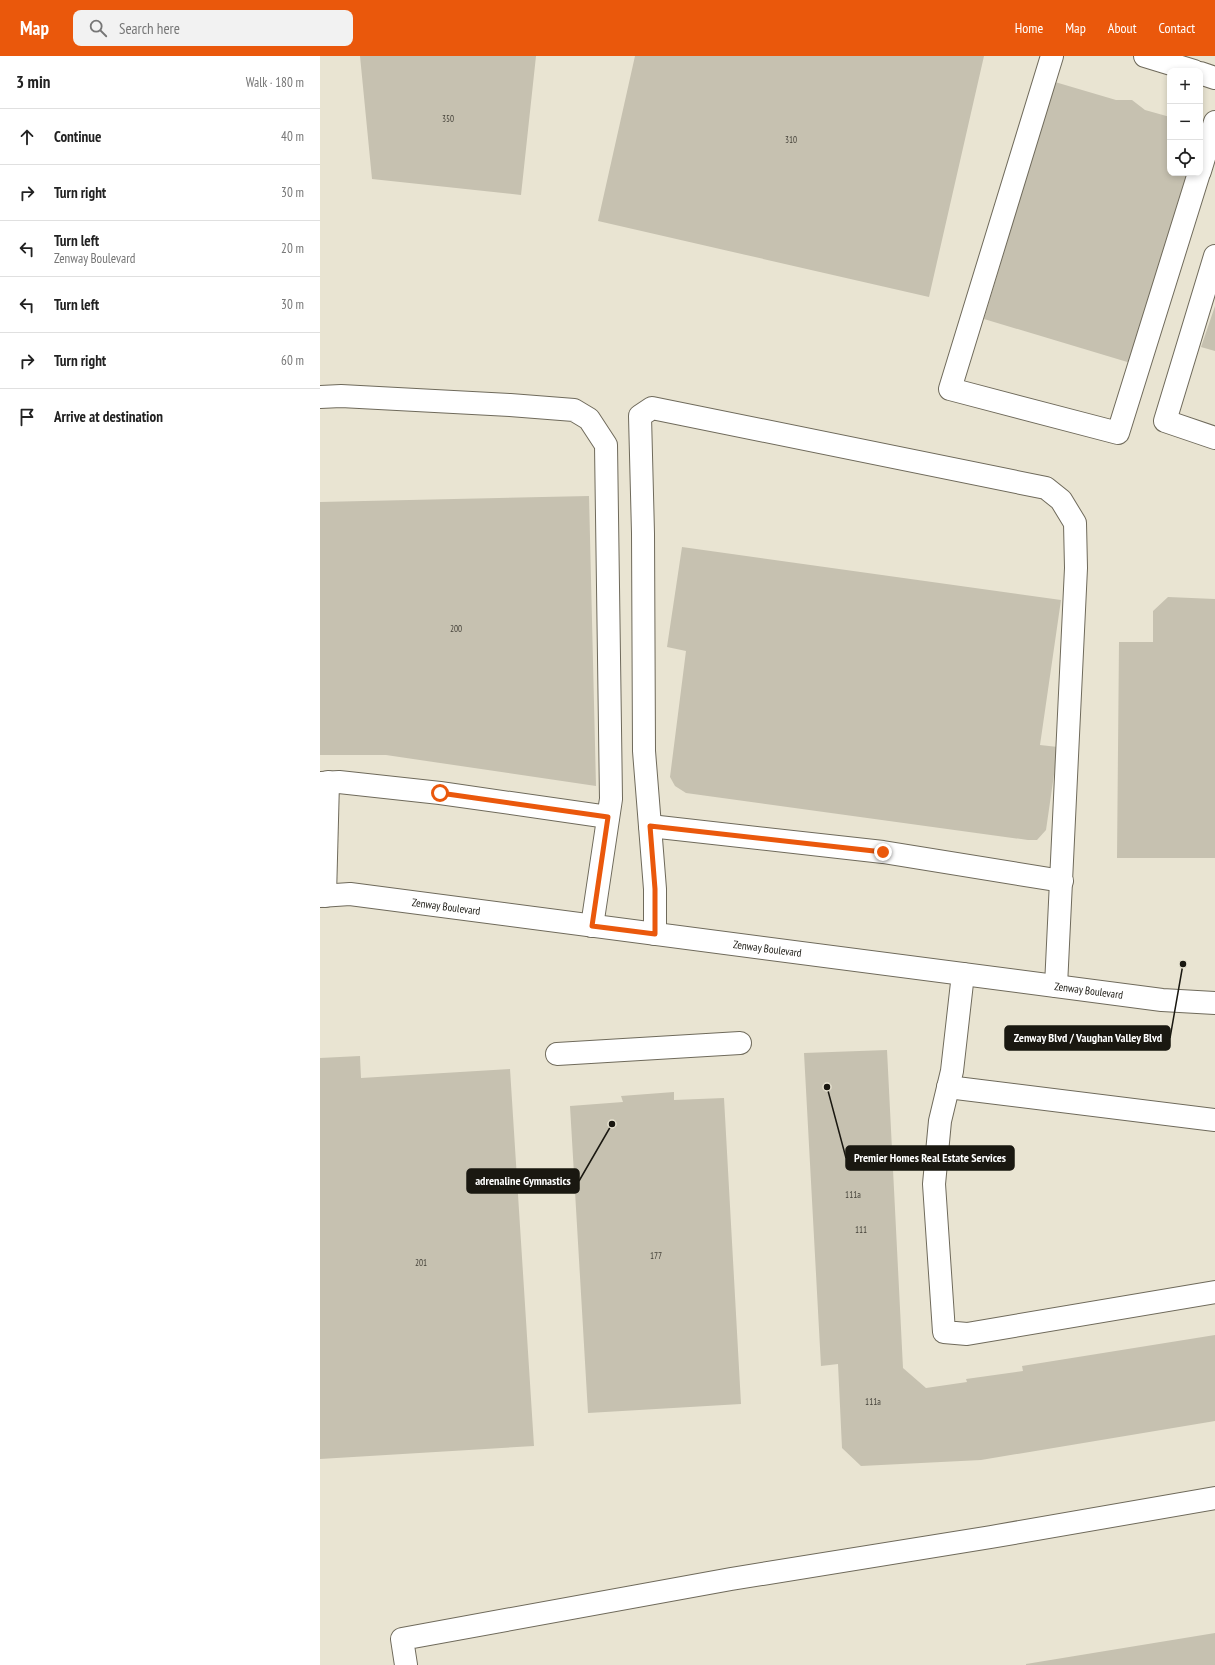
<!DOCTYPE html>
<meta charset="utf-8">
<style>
:root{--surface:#fff;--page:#f2f2f2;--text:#222;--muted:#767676;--line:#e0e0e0;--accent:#ea580c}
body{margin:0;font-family:"PT Sans Narrow",sans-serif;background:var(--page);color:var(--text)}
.controls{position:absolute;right:12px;top:12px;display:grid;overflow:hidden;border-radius:8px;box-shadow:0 2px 6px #0003}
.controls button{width:36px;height:36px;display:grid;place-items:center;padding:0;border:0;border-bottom:1px solid var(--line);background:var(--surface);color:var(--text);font:20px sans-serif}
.stop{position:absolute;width:12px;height:12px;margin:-9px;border:3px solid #ea580c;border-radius:50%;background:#fff}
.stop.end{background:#ea580c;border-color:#fff;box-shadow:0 1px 4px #0008}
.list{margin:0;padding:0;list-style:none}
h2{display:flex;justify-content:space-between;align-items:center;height:52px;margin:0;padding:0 16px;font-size:17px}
h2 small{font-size:13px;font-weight:400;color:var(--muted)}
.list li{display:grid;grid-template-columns:26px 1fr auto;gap:12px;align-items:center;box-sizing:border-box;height:56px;padding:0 16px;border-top:1px solid var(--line)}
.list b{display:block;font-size:15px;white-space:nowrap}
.list p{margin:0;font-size:13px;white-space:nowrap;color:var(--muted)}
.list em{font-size:13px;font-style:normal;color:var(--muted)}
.icon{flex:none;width:22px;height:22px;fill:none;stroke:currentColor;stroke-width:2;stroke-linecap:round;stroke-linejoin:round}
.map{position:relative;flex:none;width:895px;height:1609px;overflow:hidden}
header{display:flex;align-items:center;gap:24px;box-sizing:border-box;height:56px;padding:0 20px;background:var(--accent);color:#fff}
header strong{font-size:19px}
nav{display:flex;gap:22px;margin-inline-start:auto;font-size:14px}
.search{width:280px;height:36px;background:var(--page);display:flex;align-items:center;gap:10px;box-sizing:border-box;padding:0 14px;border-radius:8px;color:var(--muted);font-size:15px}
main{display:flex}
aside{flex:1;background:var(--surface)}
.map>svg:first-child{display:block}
.building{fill:#c6c1b0}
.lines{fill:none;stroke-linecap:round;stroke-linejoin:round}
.minor-casing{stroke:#6f6a5b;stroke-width:24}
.minor{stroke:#fff;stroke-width:22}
.route{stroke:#ea580c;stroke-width:5}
.labels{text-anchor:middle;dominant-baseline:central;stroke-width:3.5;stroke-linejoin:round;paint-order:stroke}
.number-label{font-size:9px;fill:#454239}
.street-label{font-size:11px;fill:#1a1811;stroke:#e9e4d2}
.leader{fill:none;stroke:#1a1811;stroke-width:1.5}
.callout-dot{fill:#1a1811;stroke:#e9e4d2;stroke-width:1.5}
.callout{fill:#1a1811;stroke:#1a1811;stroke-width:1.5}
.callout-label{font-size:12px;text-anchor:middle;font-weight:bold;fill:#fff}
</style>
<header>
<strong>Map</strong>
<div class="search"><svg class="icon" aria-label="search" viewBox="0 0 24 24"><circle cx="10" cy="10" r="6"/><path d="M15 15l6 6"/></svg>Search here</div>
<nav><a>Home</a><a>Map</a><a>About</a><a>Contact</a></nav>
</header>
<main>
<aside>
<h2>3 min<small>Walk · 180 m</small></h2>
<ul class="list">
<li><svg class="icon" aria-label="ahead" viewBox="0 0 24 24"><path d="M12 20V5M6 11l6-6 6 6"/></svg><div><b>Continue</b></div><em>40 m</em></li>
<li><svg class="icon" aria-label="right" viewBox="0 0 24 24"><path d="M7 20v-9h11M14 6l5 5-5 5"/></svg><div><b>Turn right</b></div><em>30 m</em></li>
<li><svg class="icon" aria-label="left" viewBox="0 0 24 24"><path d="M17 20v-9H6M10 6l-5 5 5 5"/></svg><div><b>Turn left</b><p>Zenway Boulevard</p></div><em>20 m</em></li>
<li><svg class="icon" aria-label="left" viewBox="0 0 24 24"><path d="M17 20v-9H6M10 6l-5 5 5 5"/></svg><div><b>Turn left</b></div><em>30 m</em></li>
<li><svg class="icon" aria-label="right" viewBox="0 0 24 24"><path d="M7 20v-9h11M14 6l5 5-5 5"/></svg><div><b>Turn right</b></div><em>60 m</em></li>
<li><svg class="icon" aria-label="arrive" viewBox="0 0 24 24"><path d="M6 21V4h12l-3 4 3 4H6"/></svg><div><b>Arrive at destination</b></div></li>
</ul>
</aside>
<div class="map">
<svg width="895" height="1609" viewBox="0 0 895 1609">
<rect width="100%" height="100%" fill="#e9e4d2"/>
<path class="building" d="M40,0H216L201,139L52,123Z
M315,0H664L609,241L278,165Z
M735,26L796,44H812L825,54L850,61V117H871L814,308L664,263Z
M895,250V295L881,291Z
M269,440L276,730L66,699H0V446Z
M362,491L741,544L720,689L738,691L726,774L717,784H708L366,737L355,730L350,721L366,595L347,591Z
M848,541L895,543V802H797L799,586H833V555Z
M567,994L583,1312L606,1332L647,1326L646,1323L703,1315L702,1310L895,1279V1365L661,1404L541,1410L522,1392L518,1308L501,1310L484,997Z
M40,1000L41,1022L190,1013L214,1390L0,1403V1002Z
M354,1036V1044L404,1042L421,1348L268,1357L250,1050L303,1046L301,1040Z
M895,1577V1609H706V1608Z"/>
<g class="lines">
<defs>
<g id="minor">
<path d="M732,0L630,333L798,377L879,117"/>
<path d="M825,0L874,15"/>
<path d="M880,17L895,22"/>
<path d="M880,115L895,66"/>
<path d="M895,200L845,365L895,382"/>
<path d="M0,341L21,340L190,349L254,354L269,363L286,389L291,743L272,870"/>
<path d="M0,727L19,726L120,737L288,761"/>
<path d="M330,770L563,796L742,825"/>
<path id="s1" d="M0,840L30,838L842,944L895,947"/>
<path d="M5,840L8,726"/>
<path d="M335,878V833L324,695L323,477L320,360L332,352L726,432L741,444L755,467L756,512L736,930"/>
<path d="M643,918L632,1015L620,1065L614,1128L624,1276L647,1278L895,1236"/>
<path d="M237,998L420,987"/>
<path d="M628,1031L895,1064"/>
<path d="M86,1609L82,1583L411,1523L671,1481L895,1442"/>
</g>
</defs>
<use href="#minor" class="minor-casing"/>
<use href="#minor" class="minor"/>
</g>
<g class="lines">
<path class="route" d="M120,737L288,761L272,870L335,878V833L330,770L563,796"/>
</g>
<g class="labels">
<g class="number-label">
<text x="128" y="62">350</text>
<text x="471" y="83">310</text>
<text x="136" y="572">200</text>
<text x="533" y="1138">111a</text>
<text x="541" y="1173">111</text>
<text x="336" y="1199">177</text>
<text x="101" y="1206">201</text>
<text x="553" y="1345">111a</text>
</g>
<g class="street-label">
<text stroke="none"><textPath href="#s1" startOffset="127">Zenway Boulevard</textPath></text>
<text stroke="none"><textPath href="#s1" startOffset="451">Zenway Boulevard</textPath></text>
<text stroke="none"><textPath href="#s1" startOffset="775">Zenway Boulevard</textPath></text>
</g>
</g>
<path class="leader" d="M863 908L850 982M507 1031L526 1102M292 1068L259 1125"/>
<g class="callout-dot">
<circle cx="863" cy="908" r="4"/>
<circle cx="507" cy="1031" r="4"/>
<circle cx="292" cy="1068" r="4"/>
</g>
<g class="callout">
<rect x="685" y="970" width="165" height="24" rx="4"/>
<rect x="526" y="1090" width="168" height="24" rx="4"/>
<rect x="147" y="1113" width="112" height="24" rx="4"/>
</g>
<g class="callout-label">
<text x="768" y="986">Zenway Blvd / Vaughan Valley Blvd</text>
<text x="610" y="1106">Premier Homes Real Estate Services</text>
<text x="203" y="1129">adrenaline Gymnastics</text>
</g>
</svg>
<div class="controls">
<button>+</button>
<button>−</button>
<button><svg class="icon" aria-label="locate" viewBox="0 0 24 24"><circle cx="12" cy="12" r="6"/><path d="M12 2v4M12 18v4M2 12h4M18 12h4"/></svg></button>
</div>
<div class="stop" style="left:120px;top:737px"></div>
<div class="stop end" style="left:563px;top:796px"></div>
</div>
</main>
